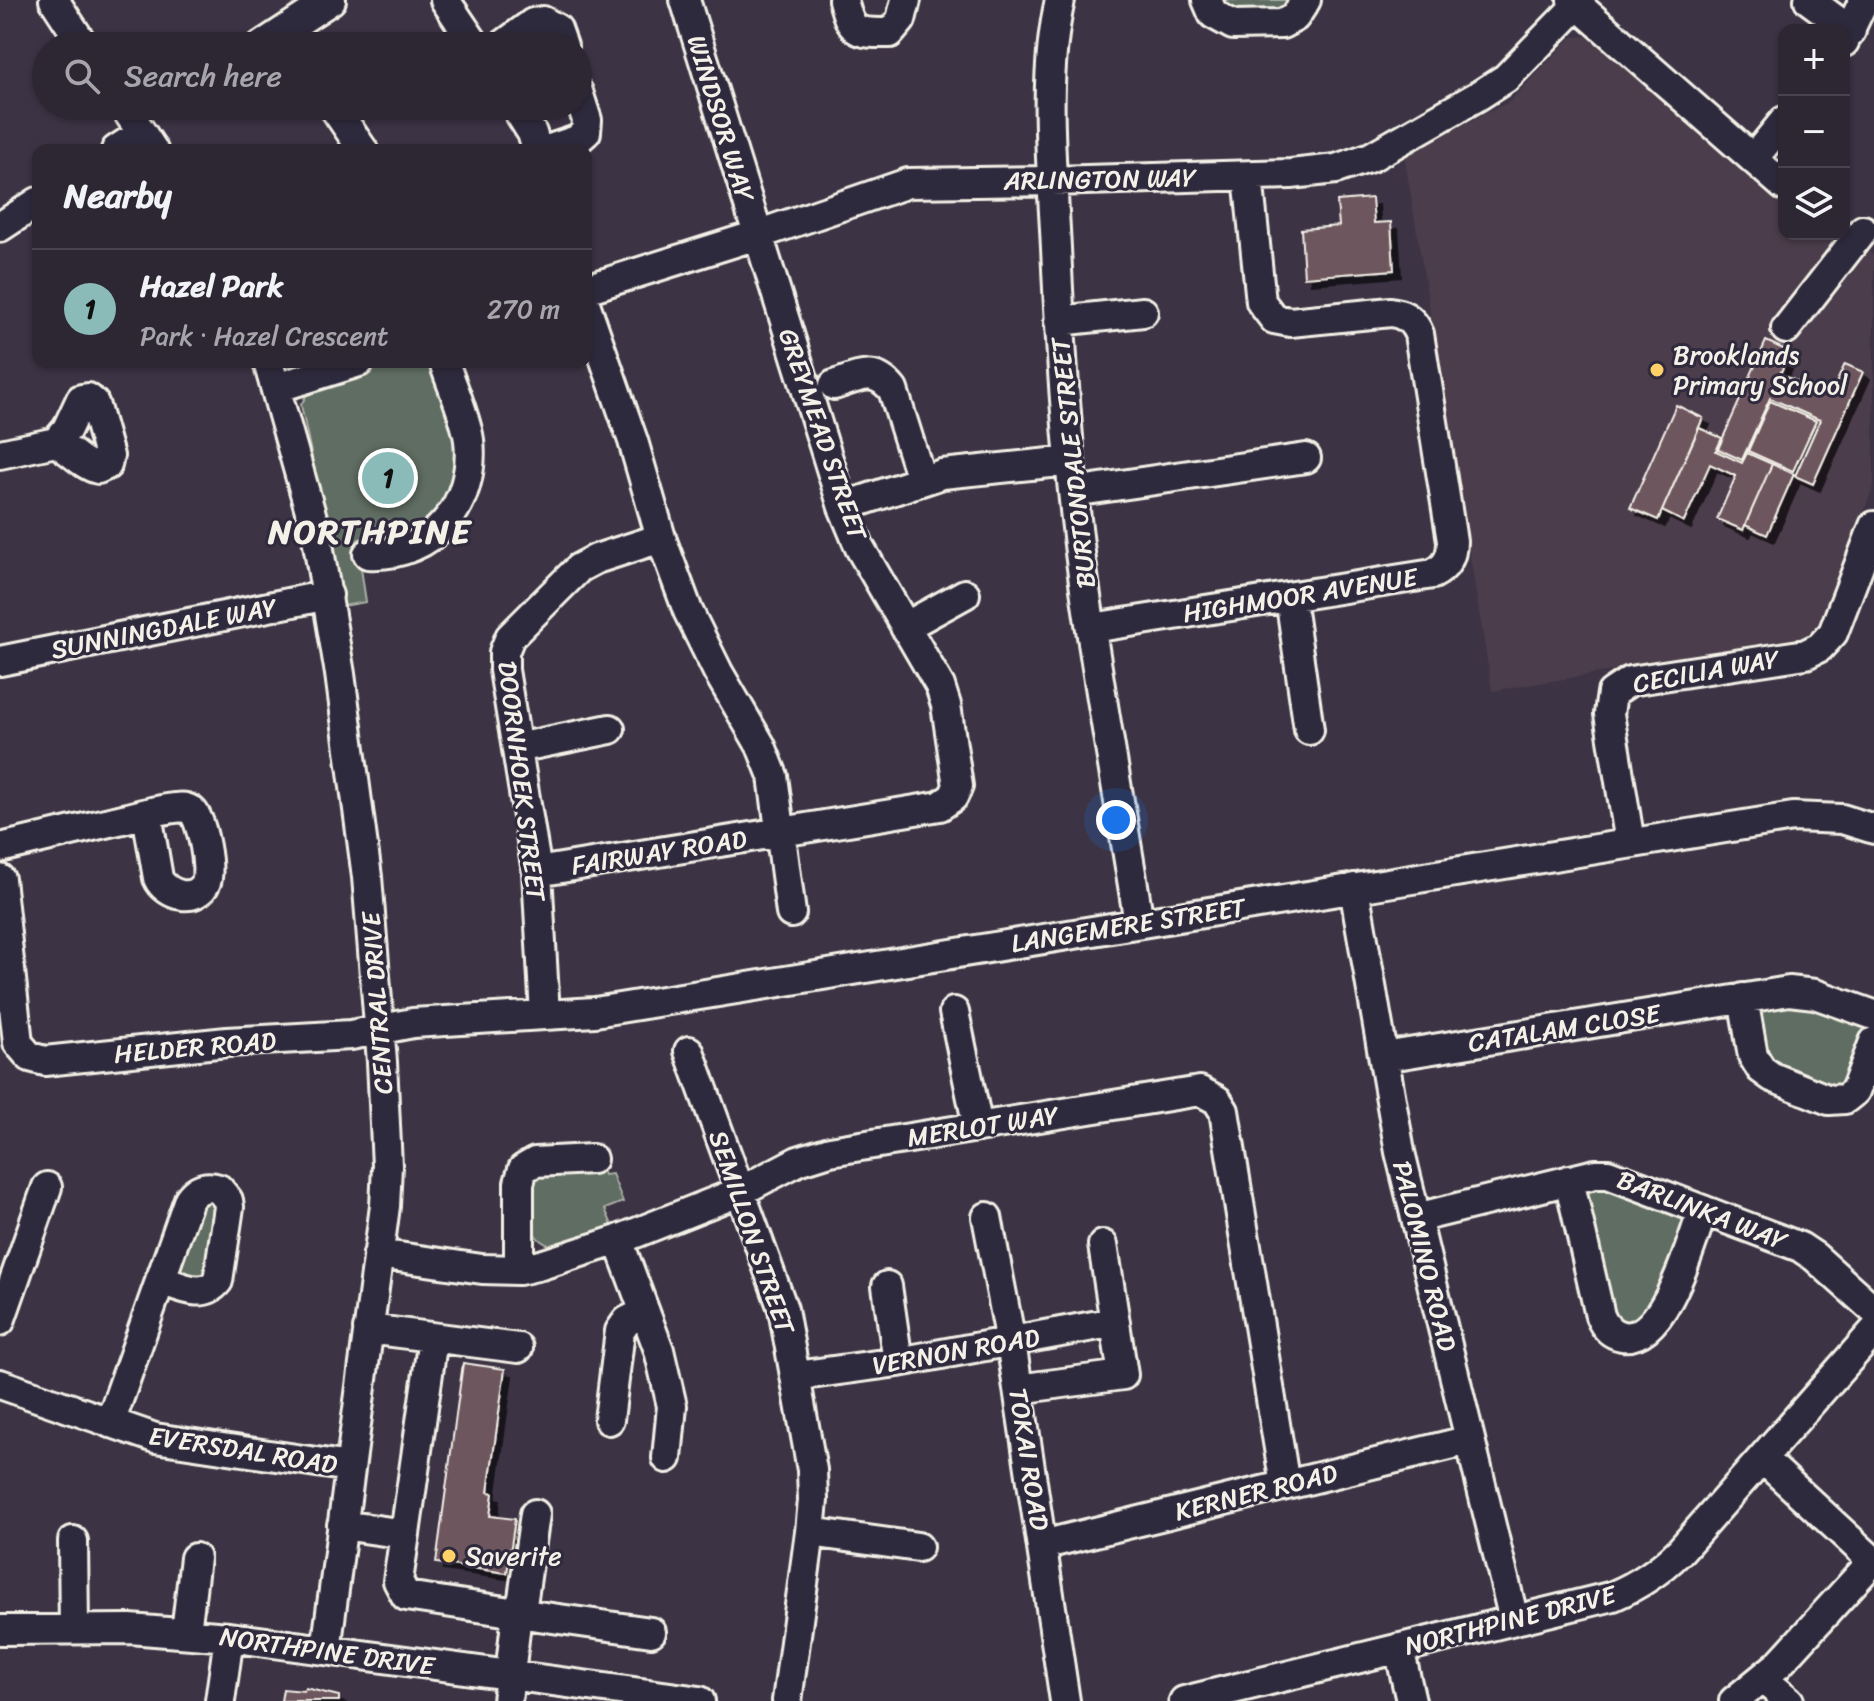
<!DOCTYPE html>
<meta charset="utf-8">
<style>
:root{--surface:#2d2633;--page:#352e3b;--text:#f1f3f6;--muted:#a7a5ac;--line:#48434e;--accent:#8bbbb9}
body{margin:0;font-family:Sriracha,sans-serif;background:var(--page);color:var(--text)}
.controls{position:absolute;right:24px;top:24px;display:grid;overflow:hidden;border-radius:16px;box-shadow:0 2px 6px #0004}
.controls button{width:72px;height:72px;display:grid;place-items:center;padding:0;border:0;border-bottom:2px solid var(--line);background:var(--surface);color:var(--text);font:40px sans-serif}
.you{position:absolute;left:1116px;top:820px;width:28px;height:28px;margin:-20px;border:6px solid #fff;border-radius:50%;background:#1a73e8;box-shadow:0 0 0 12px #1a73e833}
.badge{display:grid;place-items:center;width:52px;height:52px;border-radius:50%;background:var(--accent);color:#111;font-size:26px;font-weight:700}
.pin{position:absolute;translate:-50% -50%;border:4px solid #fff;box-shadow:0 2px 8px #0006}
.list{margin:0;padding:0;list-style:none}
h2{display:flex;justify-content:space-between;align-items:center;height:104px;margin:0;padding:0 32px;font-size:34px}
h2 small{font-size:26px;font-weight:400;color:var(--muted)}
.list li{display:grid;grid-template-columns:52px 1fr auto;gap:24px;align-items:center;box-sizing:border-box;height:120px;padding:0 32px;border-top:2px solid var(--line)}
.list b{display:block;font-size:30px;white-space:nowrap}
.list p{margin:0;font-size:26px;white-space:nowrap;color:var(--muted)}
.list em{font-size:26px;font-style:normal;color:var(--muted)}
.icon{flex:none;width:44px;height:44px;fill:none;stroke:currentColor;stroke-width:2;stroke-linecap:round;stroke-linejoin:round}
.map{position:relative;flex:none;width:1874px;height:1701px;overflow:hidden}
.search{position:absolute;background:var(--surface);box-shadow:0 2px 6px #0004;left:32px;top:32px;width:560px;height:88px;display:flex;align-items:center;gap:20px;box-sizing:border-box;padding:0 28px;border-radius:44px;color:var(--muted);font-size:30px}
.panel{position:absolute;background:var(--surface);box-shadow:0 2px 6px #0004;left:32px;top:144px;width:560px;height:224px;border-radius:16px}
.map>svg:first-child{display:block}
.built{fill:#4b3e4c}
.green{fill:#606d62;stroke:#aaafa5;stroke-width:2}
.building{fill:#6e575e;stroke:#f4f1e8;stroke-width:2;filter:url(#shadow)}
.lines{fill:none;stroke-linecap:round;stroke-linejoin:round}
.minor-casing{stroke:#f4f1e8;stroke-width:34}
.path{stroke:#f4f1e8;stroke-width:4;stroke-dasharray:2 6;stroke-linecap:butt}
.minor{stroke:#2f2a3d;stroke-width:28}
.poi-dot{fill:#ffd166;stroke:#2f2a3d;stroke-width:3}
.labels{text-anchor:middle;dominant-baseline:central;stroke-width:6;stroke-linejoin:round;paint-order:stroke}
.street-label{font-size:26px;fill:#f4f1e8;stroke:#2f2a3d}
.poi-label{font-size:26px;fill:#f4f1e8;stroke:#2f2a3d;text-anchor:start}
.district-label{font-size:34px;font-weight:bold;letter-spacing:2px;fill:#f4f1e8;stroke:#2f2a3d}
</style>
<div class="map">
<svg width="1874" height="1701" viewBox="0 0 1874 1701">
<defs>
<filter id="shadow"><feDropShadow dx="7" dy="7" stdDeviation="0" flood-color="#0009"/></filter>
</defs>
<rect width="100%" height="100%" fill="#3c3344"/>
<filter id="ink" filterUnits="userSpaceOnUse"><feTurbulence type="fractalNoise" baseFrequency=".0125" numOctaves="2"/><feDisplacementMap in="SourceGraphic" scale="16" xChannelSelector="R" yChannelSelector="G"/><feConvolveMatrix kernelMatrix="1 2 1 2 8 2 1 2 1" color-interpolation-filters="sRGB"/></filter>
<g filter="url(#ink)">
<path class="built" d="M1591,36L1784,204V234H1832L1874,255V485L1822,623L1801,639L1492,691L1404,154L1509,102L1572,37Z"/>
<path class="green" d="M1216,0H1299L1294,9L1236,18Z
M385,362H435L461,438L451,500L403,542L383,535L359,539L357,541L366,602L343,606L301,405L307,394L316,388L315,385Z
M1793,999L1863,1023L1867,1036L1841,1091L1766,1064L1759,1011L1764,1005Z
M602,1170L604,1175L612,1174L623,1202L605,1209L612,1225L555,1248C549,1245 542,1243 538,1238C527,1228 532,1188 533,1173Z
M1598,1183L1683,1216L1685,1222L1663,1293L1639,1323L1613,1322L1584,1195L1588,1188Z
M217,1197L206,1279L185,1280L176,1269L196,1202Z"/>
<path class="building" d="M1372,198L1374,223L1391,222L1394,270L1304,277L1301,229L1339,226L1337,201Z
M1766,341L1790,352L1780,374L1830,396L1845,364L1863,372L1813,484L1795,476L1820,420L1770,398L1742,460L1718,449Z
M1770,401L1816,421L1793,471L1748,451Z
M1676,405L1703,418L1658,520L1630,508Z
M1699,428L1722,438L1716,451L1742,463L1747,453L1772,464L1743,530L1717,519L1736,476L1710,464L1684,522L1662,511Z
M1772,464L1794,474L1767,535L1745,525Z
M463,1363L505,1369L488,1492L493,1493L490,1516L515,1519L507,1573L436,1563Z
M305,1688L339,1696V1701H281L283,1689L304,1691Z"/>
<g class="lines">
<defs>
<path id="minor" d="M54,0L84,46
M445,0L476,46
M843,0C852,34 856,33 890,33L901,20L906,0
M1060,0C1042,81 1052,166 1056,248C1061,357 1068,467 1083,575C1099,691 1121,807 1139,923
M1207,0L1213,14L1233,25L1282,24L1295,17L1306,0
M1572,0L1784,186
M1809,0L1851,31
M1844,42L1864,0
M261,46L331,0
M502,46L533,23L543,21L557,29L563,46
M124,106L153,150
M333,106L363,150
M515,106L532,133L537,150
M116,150L142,133
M547,150L577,140L586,132L587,120L578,92
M1753,159L1784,121
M0,227L38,202
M586,289L757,235L908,183L1052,181L1291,174L1336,169L1371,157L1478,96L1506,78L1577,5
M586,306L633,441L661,538L688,611L718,672L761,746L773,776L791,913
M1059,321L1143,312
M1786,329L1863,230
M268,362L316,532L340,674L367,877L382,1062L387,1166L385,1206L326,1650
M834,385C859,377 874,366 893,390L921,479
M276,388L359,362
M0,454L56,442L67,429L81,399L88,398L94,403L109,456L107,465L98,469C84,466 70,450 56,442
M1073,492L1306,458
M843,507L942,474L1070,461
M368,554C433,558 476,503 469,440C465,414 452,387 444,362
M1290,597L1309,730
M905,627L965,594
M1092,628L1433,574C1447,567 1452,557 1452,541L1419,334C1414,321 1405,314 1391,312L1290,322L1274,319L1261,302L1248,176
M0,661L328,595
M517,748L610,729
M1630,843L1609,714L1612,693L1630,681L1806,654L1820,647L1833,633L1874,526
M0,848C38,839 76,830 114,821C134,817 155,810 175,808C182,807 186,807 192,811C202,819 211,869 206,882C197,904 166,896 158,878L147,814
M537,872L940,806L953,797L958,786L946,705L940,686L860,548L843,507L685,0
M0,879L18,1043L30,1057L45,1061L227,1042L351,1035L413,1023L595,1012L1793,817L1842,819L1874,829
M1354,888L1400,1152L1514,1620
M1743,998L1753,1056L1761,1069L1772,1077L1829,1100L1845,1099L1855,1091L1874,1042
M954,1012L978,1127
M545,1015L537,872L504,670V652L510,637L579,568L596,559L661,538
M689,1051L783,1309L812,1470L813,1500L810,1532L787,1701
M1384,1057L1789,991L1815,994L1874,1015
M1569,1180L1600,1316C1604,1326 1611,1334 1622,1336C1665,1343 1692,1240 1703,1210
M987,1217L1011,1342L1065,1701
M1416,1218L1595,1174H1608L1800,1247L1815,1257L1874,1310
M618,1240L659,1350L672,1406L667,1458
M378,1254L482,1269L519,1270L541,1265L618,1240L739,1192L798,1161L830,1151L1200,1091L1217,1100L1224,1111L1285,1485
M519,1270V1183L523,1169L535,1162L592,1159
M887,1286L898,1362
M0,1321L47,1187
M368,1329L518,1348
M796,1376L898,1362L1115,1322
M0,1384L155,1438L350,1467
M1018,1389L1123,1375L1103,1245
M609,1420L620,1331L627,1321L645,1312
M110,1423L189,1199C197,1188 206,1185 219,1189L228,1200L229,1207L218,1281C203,1300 180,1286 160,1280
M1762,1458L1874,1562
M535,1514L523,1598L517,1613L651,1632
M342,1525L405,1534L398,1581L406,1596L517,1613L507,1701
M810,1532L918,1547
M405,1534L433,1338
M73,1541L74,1629
M1042,1545L1470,1440
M0,1630L130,1629L229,1637L700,1701
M186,1632L195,1558
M1399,1648L1411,1701
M1763,1679L1789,1701
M220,1701L229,1637
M1184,1701L1613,1596C1639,1585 1660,1571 1680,1551L1874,1331
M1734,1701L1778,1665L1873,1561"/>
</defs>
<use href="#minor" class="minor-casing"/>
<path class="path" d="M153,113L165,106"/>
<use href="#minor" class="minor"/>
</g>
</g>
<g class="poi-dot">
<circle cx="1657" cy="370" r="8"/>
<circle cx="449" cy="1556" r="8"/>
</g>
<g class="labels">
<g class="street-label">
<text transform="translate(721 118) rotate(73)">WINDSOR WAY</text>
<text transform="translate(1100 179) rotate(-1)">ARLINGTON WAY</text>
<text transform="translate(823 434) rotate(71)">GREYMEAD STREET</text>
<text transform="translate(1073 463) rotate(-96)">BURTONDALE STREET</text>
<text transform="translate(1300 595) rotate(-9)">HIGHMOOR AVENUE</text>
<text transform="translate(164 628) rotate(-11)">SUNNINGDALE WAY</text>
<text transform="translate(1706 671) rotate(-10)">CECILIA WAY</text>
<text transform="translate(522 781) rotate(83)">DOORNHOEK STREET</text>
<text transform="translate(659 852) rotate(-9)">FAIRWAY ROAD</text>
<text transform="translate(1128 925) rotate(-9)">LANGEMERE STREET</text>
<text transform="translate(377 1003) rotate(-94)">CENTRAL DRIVE</text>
<text transform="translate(1564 1028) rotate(-9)">CATALAM CLOSE</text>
<text transform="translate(195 1047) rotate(-5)">HELDER ROAD</text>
<text transform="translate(983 1126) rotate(-9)">MERLOT WAY</text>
<text transform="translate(1702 1210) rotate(21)">BARLINKA WAY</text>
<text transform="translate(752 1232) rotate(71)">SEMILLON STREET</text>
<text transform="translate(1425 1256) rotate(76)">PALOMINO ROAD</text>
<text transform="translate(956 1351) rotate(-10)">VERNON ROAD</text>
<text transform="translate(243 1450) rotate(9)">EVERSDAL ROAD</text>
<text transform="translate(1029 1459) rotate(81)">TOKAI ROAD</text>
<text transform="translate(1256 1492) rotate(-14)">KERNER ROAD</text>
<text transform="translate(1510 1620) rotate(-14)">NORTHPINE DRIVE</text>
<text transform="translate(327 1651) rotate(8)">NORTHPINE DRIVE</text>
</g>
<g class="poi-label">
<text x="1673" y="355">Brooklands<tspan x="1673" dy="30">Primary School</tspan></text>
<text x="465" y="1556">Saverite</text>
</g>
<g class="district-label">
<text x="370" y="532">NORTHPINE</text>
</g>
</g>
</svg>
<div class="controls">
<button>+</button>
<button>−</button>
<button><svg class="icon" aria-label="layers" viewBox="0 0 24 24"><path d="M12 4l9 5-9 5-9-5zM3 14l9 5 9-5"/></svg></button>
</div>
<div class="you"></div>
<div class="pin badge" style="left:388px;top:478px">1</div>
<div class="search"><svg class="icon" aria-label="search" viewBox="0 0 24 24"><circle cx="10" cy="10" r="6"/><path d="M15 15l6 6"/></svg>Search here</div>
<section class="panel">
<h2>Nearby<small></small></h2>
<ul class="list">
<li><span class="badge">1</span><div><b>Hazel Park</b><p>Park · Hazel Crescent</p></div><em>270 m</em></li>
</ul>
</section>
</div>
